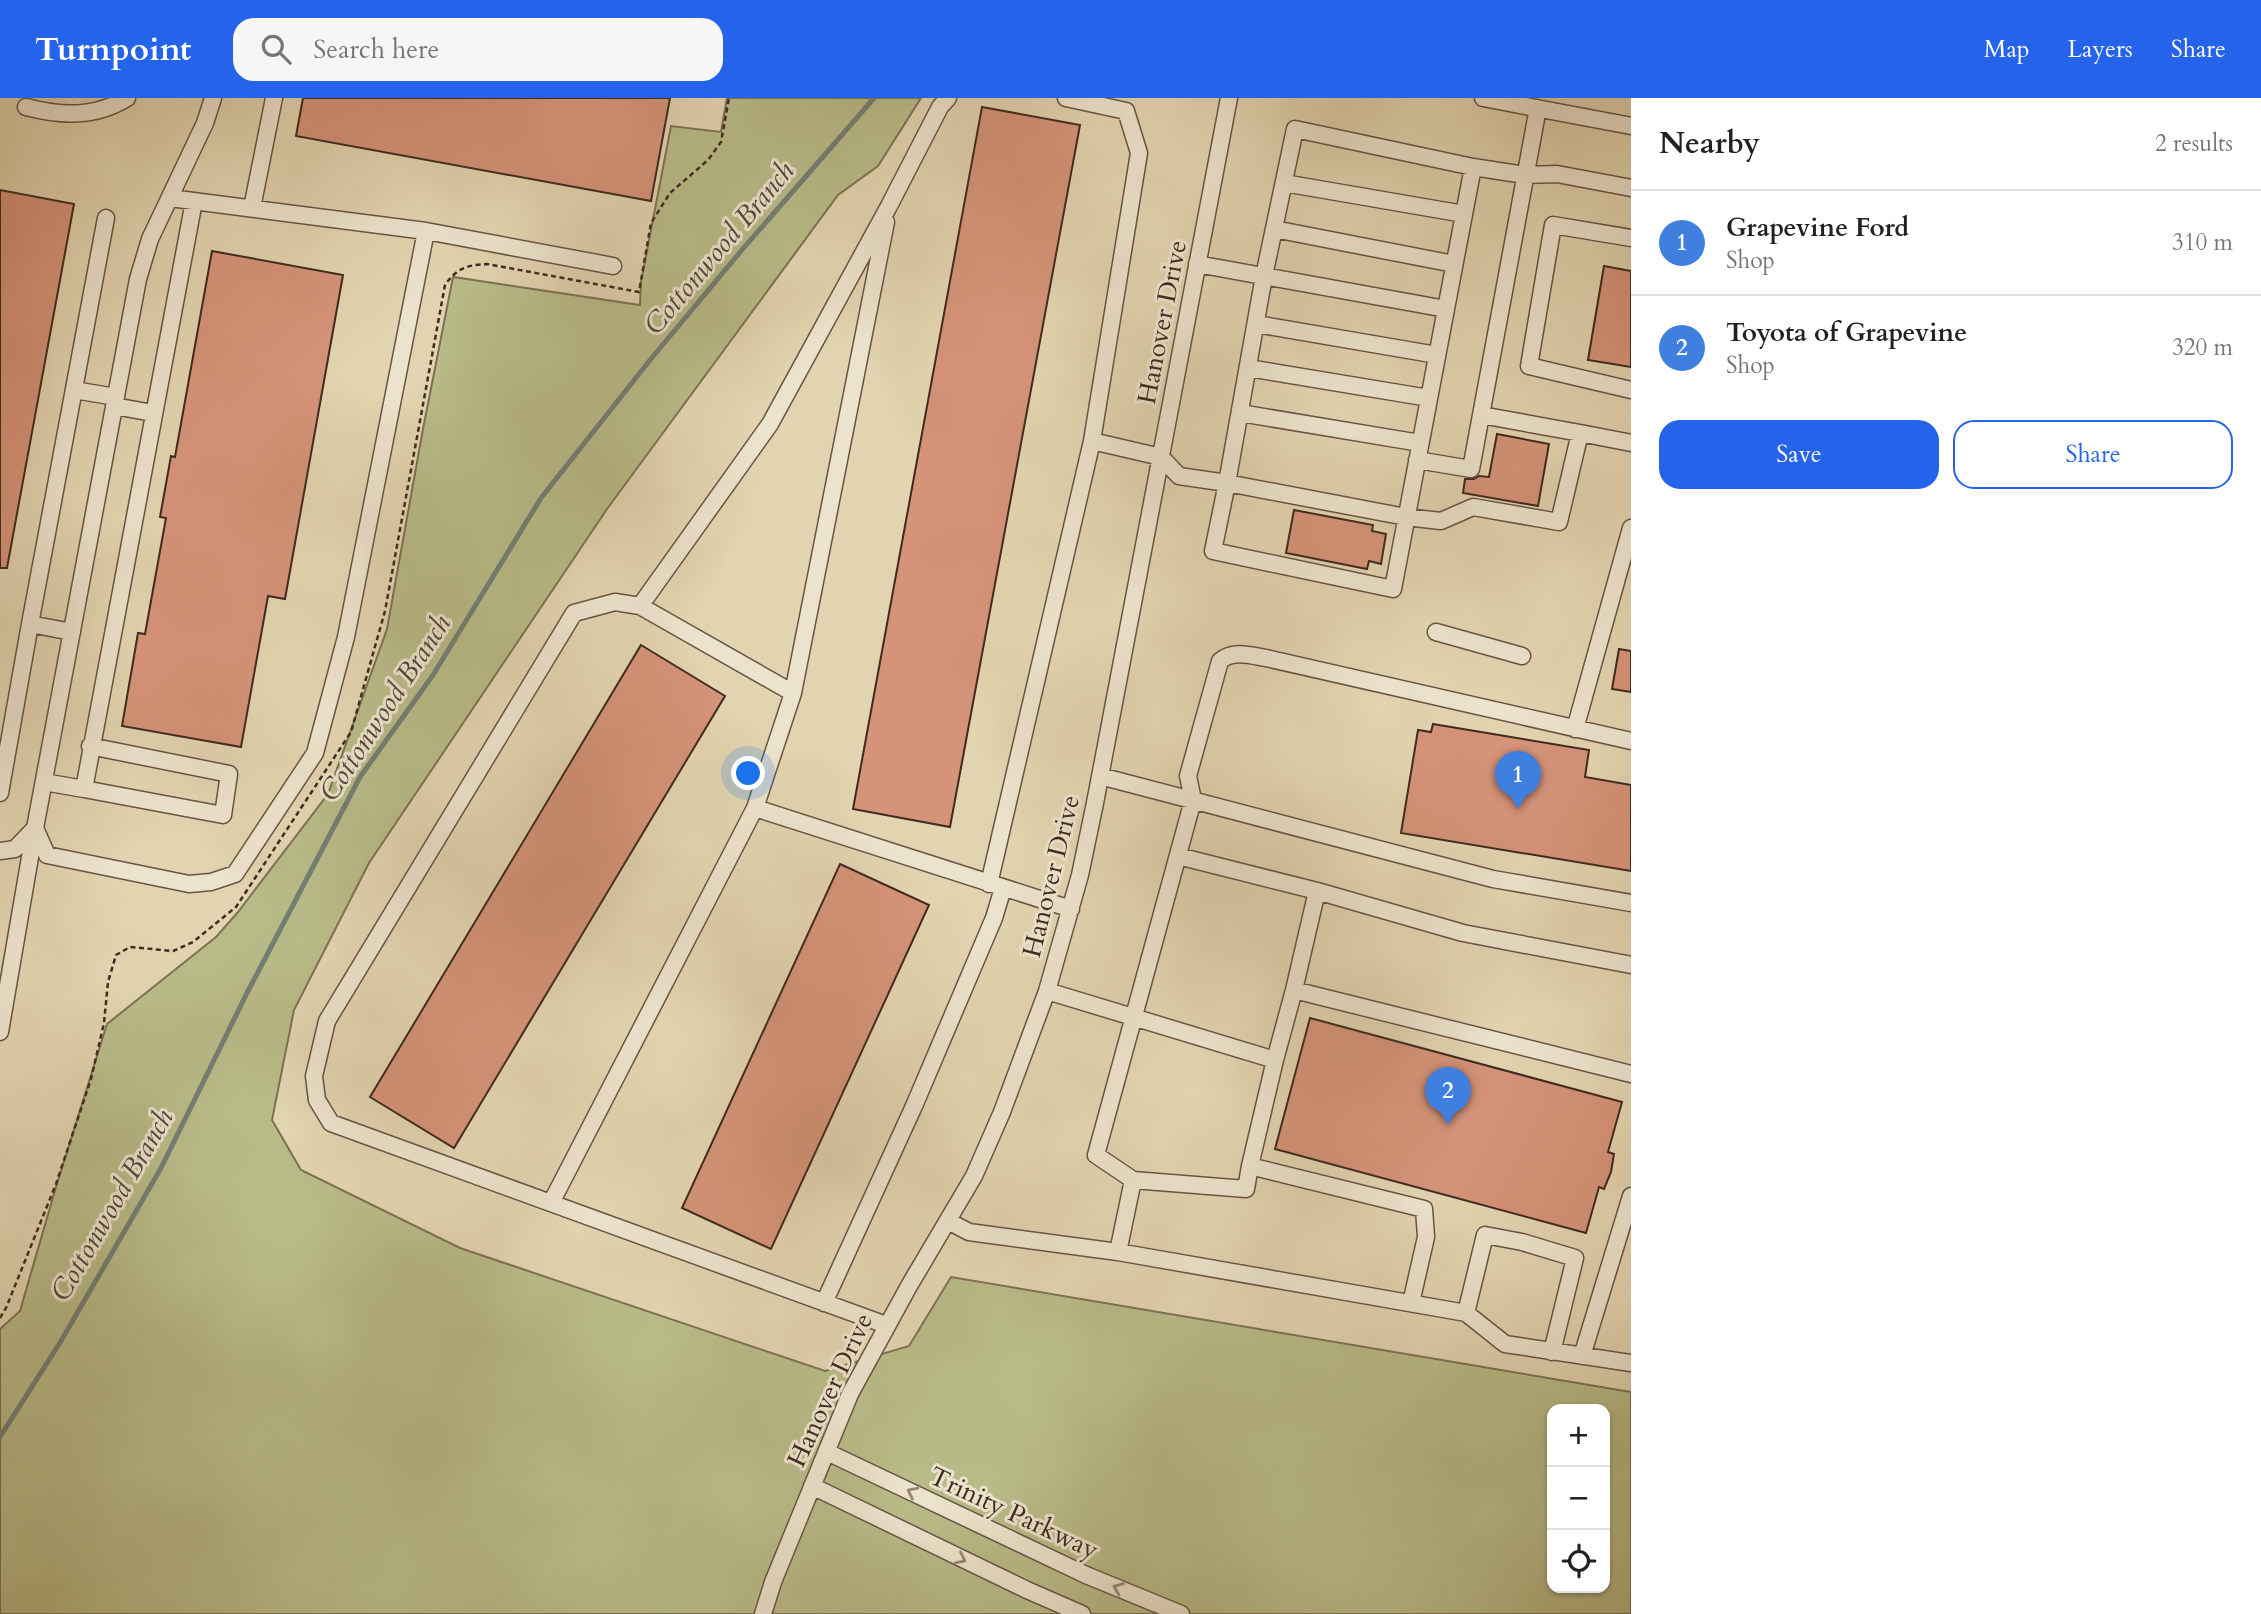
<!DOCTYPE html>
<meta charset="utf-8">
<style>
:root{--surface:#fff;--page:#f6f6f6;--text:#202124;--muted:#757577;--line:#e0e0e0;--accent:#2563eb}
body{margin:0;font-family:Cardo,serif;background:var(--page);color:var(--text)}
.controls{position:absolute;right:21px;bottom:21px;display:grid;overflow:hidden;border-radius:14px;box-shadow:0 2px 5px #0004}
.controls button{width:63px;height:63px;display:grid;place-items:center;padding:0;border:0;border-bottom:2px solid var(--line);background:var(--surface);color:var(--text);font:35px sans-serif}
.you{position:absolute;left:749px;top:676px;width:24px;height:24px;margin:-18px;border:5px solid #fff;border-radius:50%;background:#1a73e8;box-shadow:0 0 0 10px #1a73e833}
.badge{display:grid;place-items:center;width:46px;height:46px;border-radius:50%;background:var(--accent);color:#fff;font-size:23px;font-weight:700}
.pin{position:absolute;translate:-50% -58px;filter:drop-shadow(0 2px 4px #0008)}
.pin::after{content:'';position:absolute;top:37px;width:24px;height:21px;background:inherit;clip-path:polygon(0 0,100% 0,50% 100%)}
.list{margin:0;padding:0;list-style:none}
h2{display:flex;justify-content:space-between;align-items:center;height:91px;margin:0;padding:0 28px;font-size:30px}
h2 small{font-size:23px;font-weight:400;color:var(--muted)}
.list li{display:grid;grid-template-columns:46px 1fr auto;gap:21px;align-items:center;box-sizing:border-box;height:105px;padding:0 28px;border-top:2px solid var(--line)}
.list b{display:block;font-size:26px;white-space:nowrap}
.list p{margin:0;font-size:23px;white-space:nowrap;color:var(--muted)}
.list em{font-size:23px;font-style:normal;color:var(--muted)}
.actions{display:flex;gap:14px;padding:21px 28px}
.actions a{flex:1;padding:16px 0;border:2px solid var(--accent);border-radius:21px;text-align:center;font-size:24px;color:var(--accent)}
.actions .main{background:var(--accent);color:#fff}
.icon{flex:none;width:38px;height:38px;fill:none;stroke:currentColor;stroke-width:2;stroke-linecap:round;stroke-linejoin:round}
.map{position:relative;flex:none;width:1631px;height:1516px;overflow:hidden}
header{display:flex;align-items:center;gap:42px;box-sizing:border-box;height:98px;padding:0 35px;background:var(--accent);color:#fff}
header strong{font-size:33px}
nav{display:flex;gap:38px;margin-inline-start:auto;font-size:24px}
.search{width:490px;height:63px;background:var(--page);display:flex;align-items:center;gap:18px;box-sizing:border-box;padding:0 24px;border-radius:21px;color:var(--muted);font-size:26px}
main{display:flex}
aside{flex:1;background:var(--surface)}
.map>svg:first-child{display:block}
.green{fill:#b8bb88;stroke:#7c7254;stroke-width:2;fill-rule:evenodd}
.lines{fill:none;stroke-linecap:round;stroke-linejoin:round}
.stream{stroke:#737f73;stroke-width:5}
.building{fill:#d59379;stroke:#3f2a20;stroke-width:2}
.minor-casing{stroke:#685444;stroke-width:19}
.path{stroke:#3f2a20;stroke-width:2.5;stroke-dasharray:5 3.5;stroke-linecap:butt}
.minor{stroke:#ece3cc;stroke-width:16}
.oneway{stroke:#968676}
.labels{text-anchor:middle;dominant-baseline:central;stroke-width:6;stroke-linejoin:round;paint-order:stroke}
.street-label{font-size:26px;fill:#3f2a20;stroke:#ece3cc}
.water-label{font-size:28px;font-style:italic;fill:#50463c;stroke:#ece3cc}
</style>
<header>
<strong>Turnpoint</strong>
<div class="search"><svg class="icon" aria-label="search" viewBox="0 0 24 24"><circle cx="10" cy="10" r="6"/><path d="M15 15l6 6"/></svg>Search here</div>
<nav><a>Map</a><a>Layers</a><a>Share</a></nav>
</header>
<main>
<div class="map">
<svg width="1631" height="1516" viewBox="0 0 1631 1516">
<rect width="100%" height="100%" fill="#e2d4b0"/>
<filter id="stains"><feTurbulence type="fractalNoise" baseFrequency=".00286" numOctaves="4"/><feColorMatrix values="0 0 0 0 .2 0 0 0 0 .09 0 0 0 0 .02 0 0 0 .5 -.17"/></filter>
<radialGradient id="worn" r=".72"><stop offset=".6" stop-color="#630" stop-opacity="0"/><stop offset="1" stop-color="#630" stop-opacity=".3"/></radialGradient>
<path class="green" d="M727,0H921L878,68L838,97L607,411L369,765L294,912L272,1022L301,1072L460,1150L825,1273L909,1248L951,1179L1631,1294V1516H0V1231L20,1213L56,1089L107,926L216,839L238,814L328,696L387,531L423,331L453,179L640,207L641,184L671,28L721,34ZM1552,1311H1605V1490H1552Z"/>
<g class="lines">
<path class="stream" d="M0,1339L61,1243L161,1070L247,895L360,679L433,577L541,400L650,262L741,153L874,0"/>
</g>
<path class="building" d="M303,0H670L651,103L296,38Z
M982,9L1080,27L950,729L853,711Z
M0,92L74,106L7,470H0Z
M212,153L343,177L285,501L268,498L241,649L122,628L138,535L145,536L166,420L160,419L171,358L175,359Z
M1604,168L1631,173V269L1588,262Z
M1497,336L1549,346L1538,408L1463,395L1465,381H1474L1479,378L1489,379Z
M1294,412L1373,427L1372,433L1386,436L1381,466L1369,463L1367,471L1286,455Z
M641,547L725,598L454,1050L370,999Z
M1619,551L1631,553V594L1612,591Z
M1433,626L1589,652L1585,679L1631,687V773L1401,735L1418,632L1431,634Z
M840,766L929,807L771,1151L682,1110Z
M1310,920L1622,1004L1608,1054L1614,1056L1611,1074L1604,1091L1599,1089L1586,1135L1275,1051Z"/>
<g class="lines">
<defs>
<path id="minor" d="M1066,0L1126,13L1139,55L1092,343L1161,359L1179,378L1227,385L1213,453L1393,491L1446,211L1197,166
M1483,0L1631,28
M26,9C61,18 95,20 127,0
M1473,69L1525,77L1557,76L1631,90
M1284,85L1464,116
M252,110L274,0
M1274,131L1454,166
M426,133L613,168
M1631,140L1553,127L1529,268L1631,292
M1446,211L1473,69L1295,31L1264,178L1227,385L1406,419L1441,423L1473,409L1559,424L1580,335L1481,317
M1256,226L1437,257
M1248,270L1429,300
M74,292L116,299
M114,308L153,315
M1240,315L1420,345
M1580,335L1631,345
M1417,362L1471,371L1538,10
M640,508L793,595L755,710L1071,811
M72,534L30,526L106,120
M1436,534L1522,558
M793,595L886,124
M1575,631L1631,430
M1100,678L1493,781L1631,805
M44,684L84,691L194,103
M84,691L223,717L229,676L90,648
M0,695L30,526
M35,730L47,757L189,786L211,784L235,776L315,655L346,539L426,133L170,100
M0,753L15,751L35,730L138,181L150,141L205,25L213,0
M1178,758L1317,793
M989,786L1092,343
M1294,892L1317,793L1463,835L1631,867
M1047,893L1275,962L1294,892L1631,976
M0,934L35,730
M1275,962L1250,1068L1424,1111L1426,1139L1411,1205
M1250,1068L1246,1091L1133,1082L1096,1057L1193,702L1188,678L1220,563C1233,552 1249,557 1266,560L1631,643
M551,1105L755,710
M948,1123L969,1134L1118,1154L1466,1215L1505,1246L1631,1265
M1118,1154L1133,1082
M824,1205L914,1008L994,820L1003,790
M1466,1215L1485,1137L1522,1144L1575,1160L1552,1254
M886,1227L331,1025L317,1002L314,978L327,923L574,515L615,504L640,508L770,326L889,108L940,9L948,0
M1582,1258L1631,1098
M827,1354L1086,1477L1181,1516
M812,1388L1027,1492L1082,1516
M763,1516L773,1484L850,1296L909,1188L974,1078L1002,1014L1047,893L1080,777L1095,705L1229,0"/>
</defs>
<use href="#minor" class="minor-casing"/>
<path class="path" d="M0,1220L6,1210L56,1086L91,981L104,925L108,884L116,857L130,849L173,853L193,844L236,809L351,634L385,513L445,187C457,170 467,167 487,166L639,194L651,125L670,95L708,62L721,44L729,0"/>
<use href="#minor" class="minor"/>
</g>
<defs><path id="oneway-chevron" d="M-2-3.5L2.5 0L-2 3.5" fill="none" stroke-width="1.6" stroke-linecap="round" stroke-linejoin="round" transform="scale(1.75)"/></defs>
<g class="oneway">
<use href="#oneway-chevron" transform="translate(912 1394) rotate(-154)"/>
<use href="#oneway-chevron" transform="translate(961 1461) rotate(26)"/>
<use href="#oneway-chevron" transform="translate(1118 1490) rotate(-158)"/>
</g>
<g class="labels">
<g class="street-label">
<text transform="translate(1162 224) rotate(-79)">Hanover Drive</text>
<text transform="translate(1051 778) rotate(-76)">Hanover Drive</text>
<text transform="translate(830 1292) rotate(-65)">Hanover Drive</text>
<text transform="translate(1014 1415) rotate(25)">Trinity Parkway</text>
</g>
<g class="water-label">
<text transform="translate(719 150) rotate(-50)">Cottonwood Branch</text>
<text transform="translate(385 610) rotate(-57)">Cottonwood Branch</text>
<text transform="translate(112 1107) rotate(-60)">Cottonwood Branch</text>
</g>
</g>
<rect width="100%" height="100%" filter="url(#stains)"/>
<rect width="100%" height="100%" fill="url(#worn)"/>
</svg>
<div class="controls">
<button>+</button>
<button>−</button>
<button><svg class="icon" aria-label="locate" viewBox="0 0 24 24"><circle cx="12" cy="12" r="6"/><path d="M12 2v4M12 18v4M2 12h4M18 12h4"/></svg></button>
</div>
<div class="you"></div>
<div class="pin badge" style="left:1518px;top:711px;background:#3f7fe0">1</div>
<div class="pin badge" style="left:1448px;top:1027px;background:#3f7fe0">2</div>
</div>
<aside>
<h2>Nearby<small>2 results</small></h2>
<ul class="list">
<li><span class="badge" style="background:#3f7fe0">1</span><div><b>Grapevine Ford</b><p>Shop</p></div><em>310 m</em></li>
<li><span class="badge" style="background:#3f7fe0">2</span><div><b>Toyota of Grapevine</b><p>Shop</p></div><em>320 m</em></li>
</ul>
<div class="actions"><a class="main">Save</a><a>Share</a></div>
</aside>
</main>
